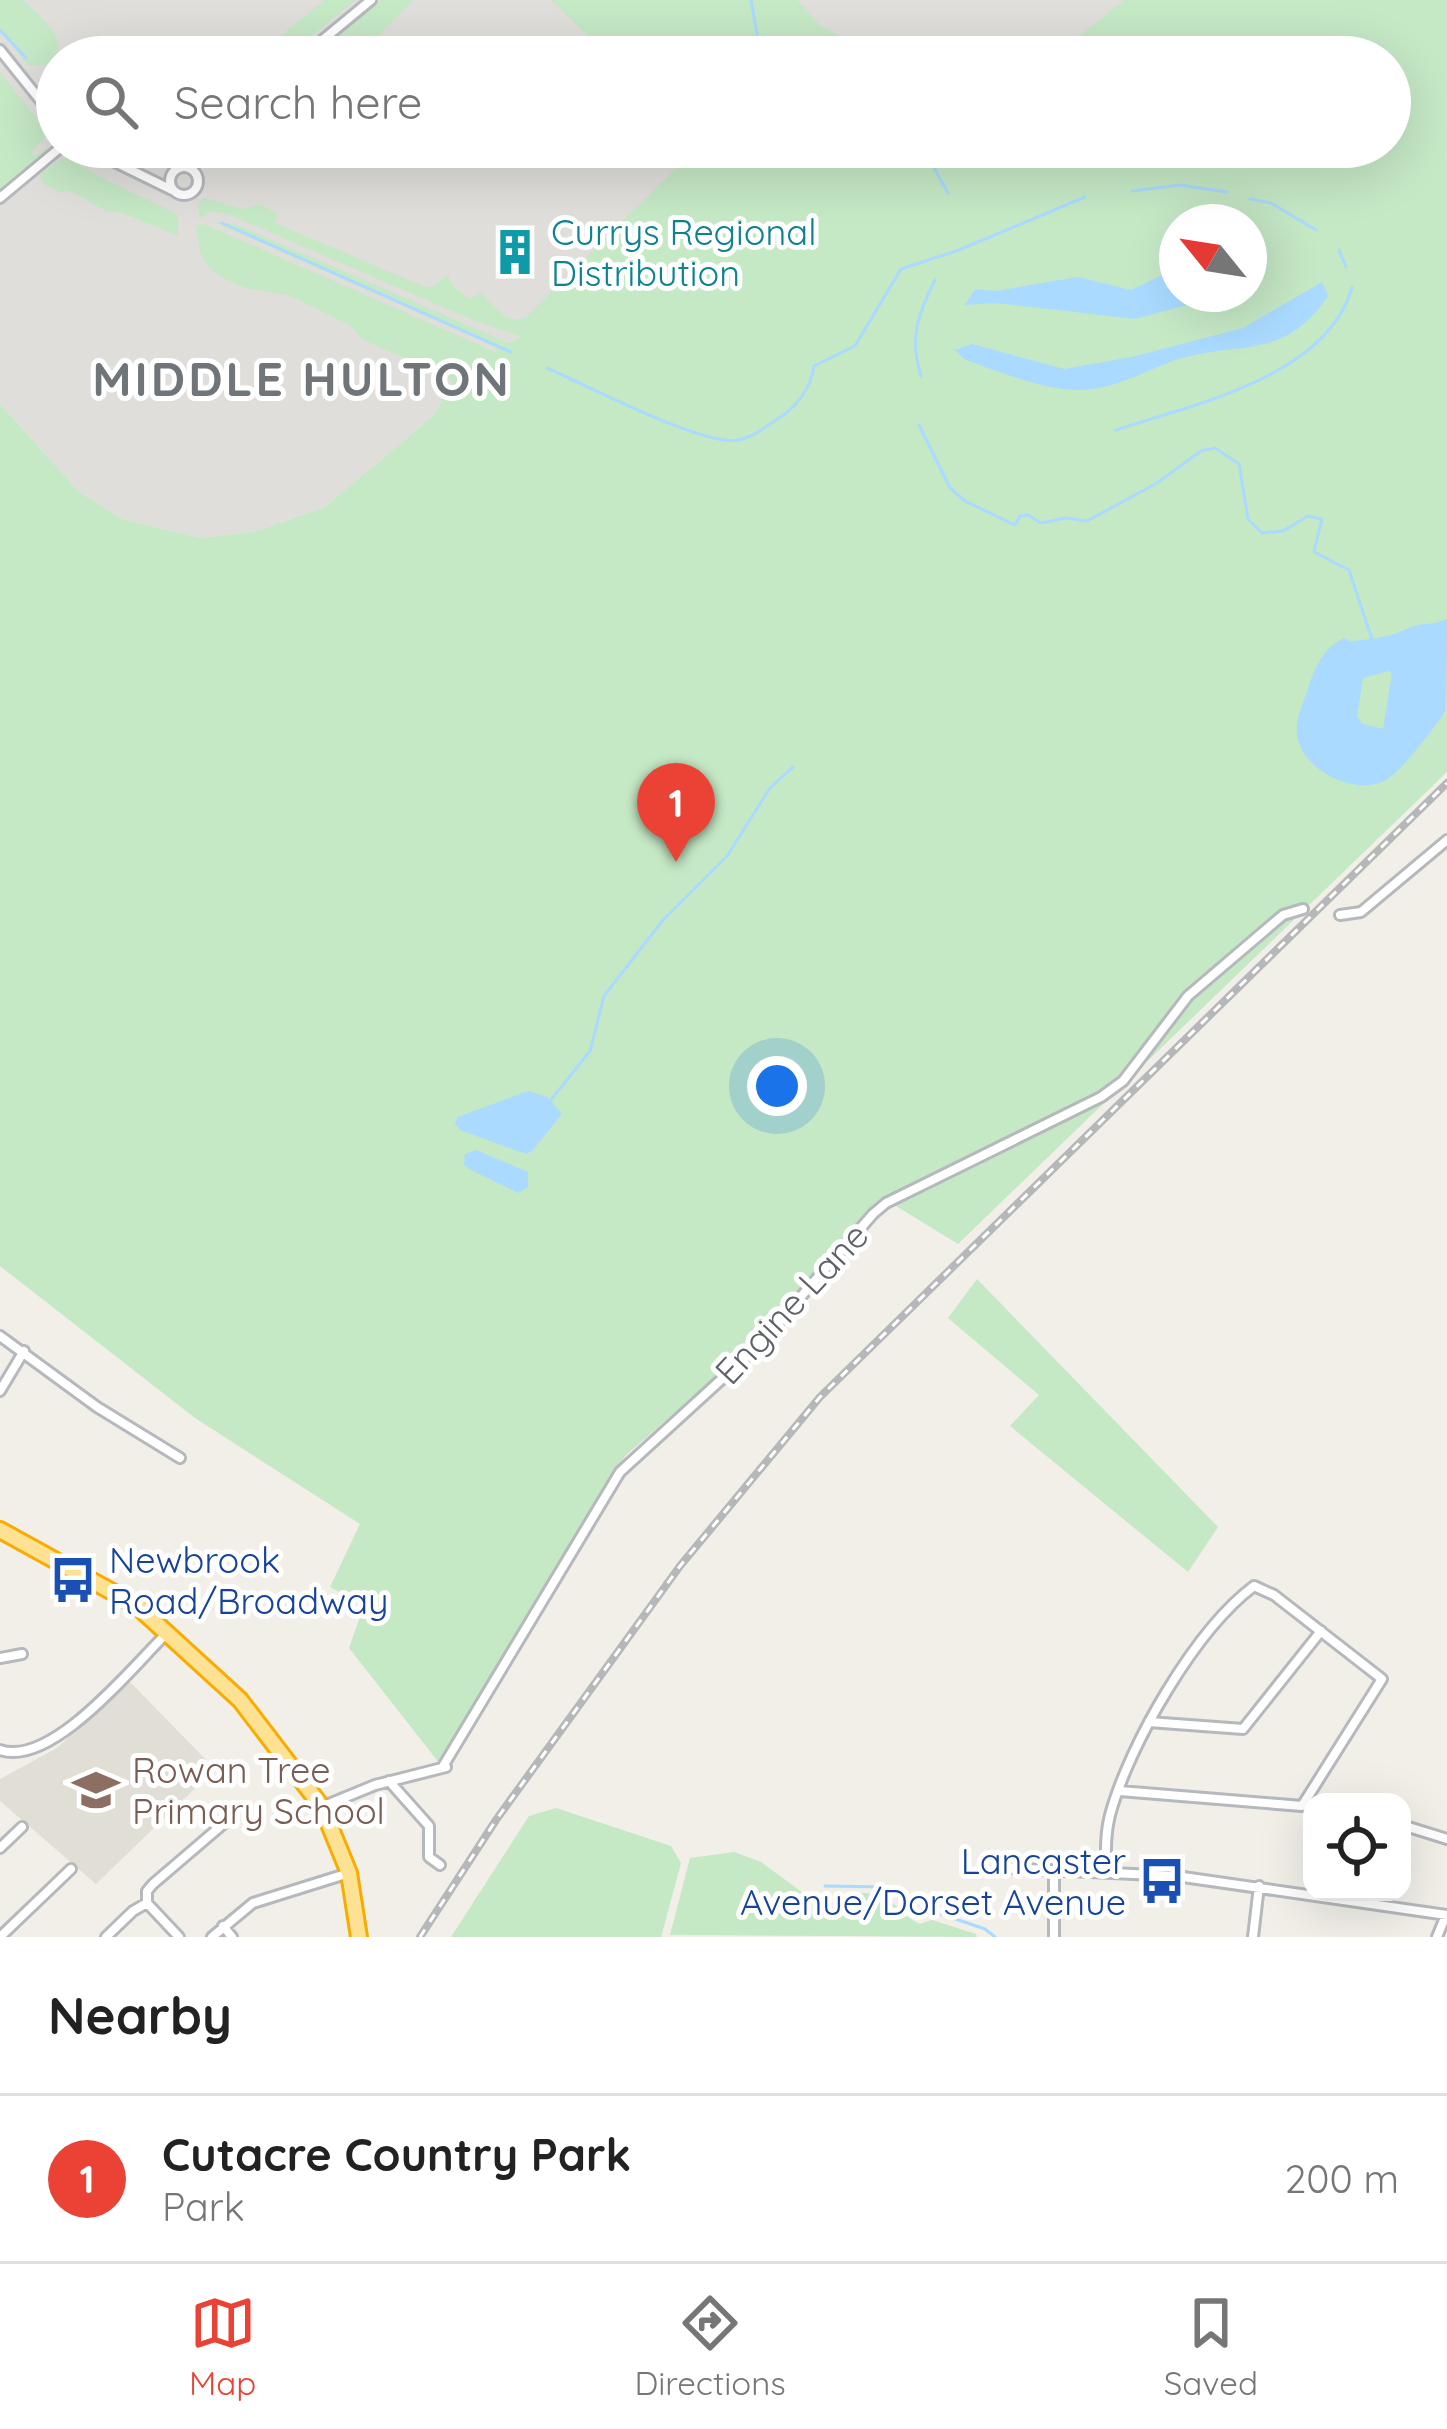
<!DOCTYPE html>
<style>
:root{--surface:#fff;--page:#f2f2f2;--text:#222;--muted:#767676;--line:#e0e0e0;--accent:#ea4335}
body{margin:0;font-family:Quicksand,sans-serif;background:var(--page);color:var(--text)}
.controls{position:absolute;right:36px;bottom:36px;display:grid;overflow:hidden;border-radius:24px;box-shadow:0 12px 48px #0002}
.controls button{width:108px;height:108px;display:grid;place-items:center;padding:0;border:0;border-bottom:3px solid var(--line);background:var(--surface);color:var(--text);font:60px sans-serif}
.compass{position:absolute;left:1159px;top:204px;width:108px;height:108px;border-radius:50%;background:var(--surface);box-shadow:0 12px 48px #0002;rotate:300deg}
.you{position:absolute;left:777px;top:1086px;width:42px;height:42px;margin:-30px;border:9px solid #fff;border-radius:50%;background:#1a73e8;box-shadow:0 0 0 18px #1a73e833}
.badge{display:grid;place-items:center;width:78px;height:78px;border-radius:50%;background:var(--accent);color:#fff;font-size:39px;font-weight:700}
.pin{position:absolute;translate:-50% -99px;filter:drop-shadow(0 3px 6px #0008)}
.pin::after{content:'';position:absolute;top:63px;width:42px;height:36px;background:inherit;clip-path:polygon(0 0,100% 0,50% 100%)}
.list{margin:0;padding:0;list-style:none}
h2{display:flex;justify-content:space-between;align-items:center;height:156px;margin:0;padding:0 48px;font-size:51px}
h2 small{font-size:39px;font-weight:400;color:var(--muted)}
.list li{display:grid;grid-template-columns:78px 1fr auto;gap:36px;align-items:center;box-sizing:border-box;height:168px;padding:0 48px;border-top:3px solid var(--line)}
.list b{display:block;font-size:45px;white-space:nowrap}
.list p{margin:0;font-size:39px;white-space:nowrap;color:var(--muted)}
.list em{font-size:39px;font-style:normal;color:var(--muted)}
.icon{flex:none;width:66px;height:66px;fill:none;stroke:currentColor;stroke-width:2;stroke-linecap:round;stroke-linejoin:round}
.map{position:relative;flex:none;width:1447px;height:1937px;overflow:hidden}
.search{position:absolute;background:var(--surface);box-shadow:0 12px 48px #0002;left:36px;right:36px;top:36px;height:132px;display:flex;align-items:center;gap:30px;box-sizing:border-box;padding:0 42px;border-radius:66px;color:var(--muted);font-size:45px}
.sheet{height:324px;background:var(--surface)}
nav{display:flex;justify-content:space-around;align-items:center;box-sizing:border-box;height:168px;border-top:3px solid var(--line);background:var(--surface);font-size:33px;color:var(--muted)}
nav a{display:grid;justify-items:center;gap:6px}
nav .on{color:var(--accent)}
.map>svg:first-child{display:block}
.industrial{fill:#e0deda}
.education{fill:#e1ded6}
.green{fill:#c5e8c5;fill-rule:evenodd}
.water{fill:#aadaff;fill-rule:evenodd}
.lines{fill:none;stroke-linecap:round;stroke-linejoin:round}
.stream{stroke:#aadaff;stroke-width:3}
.street-casing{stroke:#b5b8bc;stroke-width:14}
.highway-casing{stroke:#f9ab00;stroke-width:20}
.street{stroke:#fff;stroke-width:8}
.highway{stroke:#fde293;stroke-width:14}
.rail-casing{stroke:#b6b7b8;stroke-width:8}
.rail{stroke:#fff;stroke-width:3;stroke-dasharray:9;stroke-linecap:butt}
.labels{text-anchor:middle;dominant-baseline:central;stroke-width:10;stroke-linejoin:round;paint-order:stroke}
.culture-label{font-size:36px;fill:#0d838f;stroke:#fff;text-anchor:start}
.street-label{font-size:36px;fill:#5f6368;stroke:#fff}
.transit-label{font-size:36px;fill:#164399;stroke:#fff;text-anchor:start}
.education-label{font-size:36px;fill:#785e54;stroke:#fff;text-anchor:start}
.district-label{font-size:48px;font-weight:bold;letter-spacing:3px;fill:#70757a;stroke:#fff}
</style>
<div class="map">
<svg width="1447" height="1937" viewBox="0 0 1447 1937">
<rect width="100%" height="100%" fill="#f1efe8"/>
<path class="industrial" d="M0,0H561L619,57H57V147H710L521,335L455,378L434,415L325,507L253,532L202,538L125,520L79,492L0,404Z
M774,0H1129L1059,57H818Z"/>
<path class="education" d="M129,1681L215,1769L96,1884L0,1801V1779L57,1748Z"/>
<path class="green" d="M0,0H23C36,14 70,37 54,58C46,68 40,66 28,65L0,31Z
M325,0H356L286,57H254Z
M381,0H413L359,57H312Z
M551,0H797L819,24L877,57H609Z
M1125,0H1447V772L958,1244L883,1198L870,1208L743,1353L625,1456L440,1764L349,1648L362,1611L358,1602L330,1587L360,1524L195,1418L0,1266V404L79,492L125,520L202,538L253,532L325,507L434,415L453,381L362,339L348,324L288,295L246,288L225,279L208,267L200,252L196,226L204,224L495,352L498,349L475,338L214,222L235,224L509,343L520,336L475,321L228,214L210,211L199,219L198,204L203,198L243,209L261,204L278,215L275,223L425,287L434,286L448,274L450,283L469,299L481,293C494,305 506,325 525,318L697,147H1390V57H1051ZM1177,222H1249V294H1177Z
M0,72L49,134L31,152L35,156L46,148L49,152L0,192Z
M66,155L98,176L171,211L178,216V236L120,212H108L70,191L59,192L42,183L40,175Z
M977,1279L1218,1527L1188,1572L1010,1426L1039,1395L948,1318Z
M556,1808L671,1846L681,1863L661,1937H451L529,1816Z
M734,1852L761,1862L822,1907C848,1894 872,1884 896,1906C905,1914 909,1919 920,1924L932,1920L976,1934L977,1937L670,1935L690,1858Z"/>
<path class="water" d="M1177,268V294H1228L1135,319L996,303L965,305L975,289L996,291L1078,277L1131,290Z
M1322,282L1328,296C1284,361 1242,340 1179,359C1139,372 1109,395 1063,389C1029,384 996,371 964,359L955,350L972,344L1064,369L1132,357L1243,328Z
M1447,619C1447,640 1447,695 1445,711C1437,726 1398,775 1384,781C1356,795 1309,773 1299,743C1292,726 1302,706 1308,689C1314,669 1324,647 1344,638L1350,641C1374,639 1388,638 1409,628C1420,622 1434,626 1447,619ZM1388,671L1392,673L1383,729L1362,724L1357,716L1363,678Z
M528,1091L547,1097L562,1114L532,1151L526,1154L460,1130L455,1124L458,1117Z
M476,1150L528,1172V1187L518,1193L469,1169L464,1165L465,1154Z"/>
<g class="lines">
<path class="stream" d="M751,0L761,57
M0,30L26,58
M55,93L57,96
M120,147L165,159
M906,147L933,166L948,193
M1132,191L1180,185L1227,192
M1250,199L1271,203L1316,230
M222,223L511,352
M1339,250L1346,267
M547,368C584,384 704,447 738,440C752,438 767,426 779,418C797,407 811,387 814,366L855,346L901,269L959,250L1085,197
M921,376C909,338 918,314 935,280
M919,425L950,488L965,501L1015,525L1020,516L1028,515L1041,523L1066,518L1087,521L1157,483L1201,451L1215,448L1239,464L1248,519L1262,533L1283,531L1308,516L1322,519L1314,552L1349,570L1372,639
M1116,430C1195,404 1326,377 1352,288
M551,1100L590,1051L604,996L663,920L727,856L770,788L793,767
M825,1886L886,1887L923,1918L935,1912L985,1929L995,1937"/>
<defs>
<path id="street" d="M0,50L57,121
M302,57L371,0
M84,147L174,191
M170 181a14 14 0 1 1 28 0a14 14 0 1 1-28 0Z
M179,168L198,147
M0,198L61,147
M1340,915L1361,912L1447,840
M0,1336L97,1407L180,1458
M0,1391L24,1351
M0,1658L22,1654
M1149,1722L1243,1729L1321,1631
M0,1750C52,1768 133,1666 168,1632
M442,1768L620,1472L758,1346L873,1214L886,1203L1101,1097L1123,1081L1188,996L1283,915L1303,909
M389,1781L429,1826V1857L440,1865
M324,1806L375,1785L446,1767
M1402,1825L1447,1839
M0,1848L22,1827
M1007,1868L1176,1876L1447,1915
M1106,1872C1106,1853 1105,1834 1110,1815C1129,1745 1195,1630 1254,1586L1274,1595L1382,1679L1302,1806L1120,1791
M147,1903L179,1937
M223,1926L232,1937
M0,1937L71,1869
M106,1937L133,1911L147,1903V1891L153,1884L229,1819
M212,1937L253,1903L349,1873
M1054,1937V1873
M1253,1937L1259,1886
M1437,1937L1446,1915"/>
<path id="highway" d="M0,1530L136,1605L240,1700L322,1807L349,1873L359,1937"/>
</defs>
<use href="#street" class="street-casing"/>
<use href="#highway" class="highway-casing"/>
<use href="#street" class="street"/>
<use href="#highway" class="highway"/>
<defs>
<path id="rail" d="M420,1937L496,1820L680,1566L820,1397L1447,783"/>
</defs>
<use href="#rail" class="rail-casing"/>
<use href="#rail" class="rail"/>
</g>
<defs>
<symbol id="building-bare" viewBox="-9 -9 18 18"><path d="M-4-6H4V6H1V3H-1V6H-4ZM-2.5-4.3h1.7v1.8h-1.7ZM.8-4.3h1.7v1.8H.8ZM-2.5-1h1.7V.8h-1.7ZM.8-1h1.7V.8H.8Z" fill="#0f9aa8" stroke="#fff" stroke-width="2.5" paint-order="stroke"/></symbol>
<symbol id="bus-bare" viewBox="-9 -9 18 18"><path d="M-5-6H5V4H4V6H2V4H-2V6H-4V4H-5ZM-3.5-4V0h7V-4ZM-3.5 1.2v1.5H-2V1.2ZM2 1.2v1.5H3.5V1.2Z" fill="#1a4fb4" stroke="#fff" stroke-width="2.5" paint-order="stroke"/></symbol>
<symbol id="school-bare" viewBox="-9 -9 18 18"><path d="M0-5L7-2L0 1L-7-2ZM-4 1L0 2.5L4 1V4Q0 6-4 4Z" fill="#8d6e63" stroke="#fff" stroke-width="2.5" paint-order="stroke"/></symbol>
</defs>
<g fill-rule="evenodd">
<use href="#building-bare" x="482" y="219" width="66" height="66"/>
<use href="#bus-bare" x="40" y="1547" width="66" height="66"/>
<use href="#school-bare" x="63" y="1757" width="66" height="66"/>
<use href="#bus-bare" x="1129" y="1848" width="66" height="66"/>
</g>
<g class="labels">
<g class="culture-label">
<text x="551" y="231">Currys Regional<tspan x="551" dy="41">Distribution</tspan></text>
</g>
<g class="street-label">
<text transform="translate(791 1303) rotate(-47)">Engine Lane</text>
</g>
<g class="transit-label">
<text x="109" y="1559">Newbrook<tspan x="109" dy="41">Road/Broadway</tspan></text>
<text x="1126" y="1860" text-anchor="end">Lancaster<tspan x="1126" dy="41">Avenue/Dorset Avenue</tspan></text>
</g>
<g class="education-label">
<text x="132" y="1769">Rowan Tree<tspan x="132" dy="41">Primary School</tspan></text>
</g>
<g class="district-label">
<text x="302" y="378">MIDDLE HULTON</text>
</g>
</g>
</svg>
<div class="controls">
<button><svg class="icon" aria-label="locate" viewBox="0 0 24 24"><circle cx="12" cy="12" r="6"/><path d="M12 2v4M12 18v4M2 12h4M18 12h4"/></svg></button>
</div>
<svg class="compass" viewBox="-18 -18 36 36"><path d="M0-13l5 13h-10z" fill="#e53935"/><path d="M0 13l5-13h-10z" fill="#767676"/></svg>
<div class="you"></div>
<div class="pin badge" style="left:676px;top:862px">1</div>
<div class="search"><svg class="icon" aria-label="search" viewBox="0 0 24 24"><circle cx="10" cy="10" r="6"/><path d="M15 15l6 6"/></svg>Search here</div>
</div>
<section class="sheet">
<h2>Nearby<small></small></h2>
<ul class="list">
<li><span class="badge">1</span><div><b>Cutacre Country Park</b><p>Park</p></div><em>200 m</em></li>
</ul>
</section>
<nav>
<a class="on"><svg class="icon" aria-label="map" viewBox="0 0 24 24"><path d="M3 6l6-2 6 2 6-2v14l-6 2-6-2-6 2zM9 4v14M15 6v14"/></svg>Map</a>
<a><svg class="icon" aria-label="directions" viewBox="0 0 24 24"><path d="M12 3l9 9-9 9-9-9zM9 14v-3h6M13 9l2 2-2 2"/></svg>Directions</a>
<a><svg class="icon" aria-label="saved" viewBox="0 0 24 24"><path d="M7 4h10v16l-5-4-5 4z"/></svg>Saved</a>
</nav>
